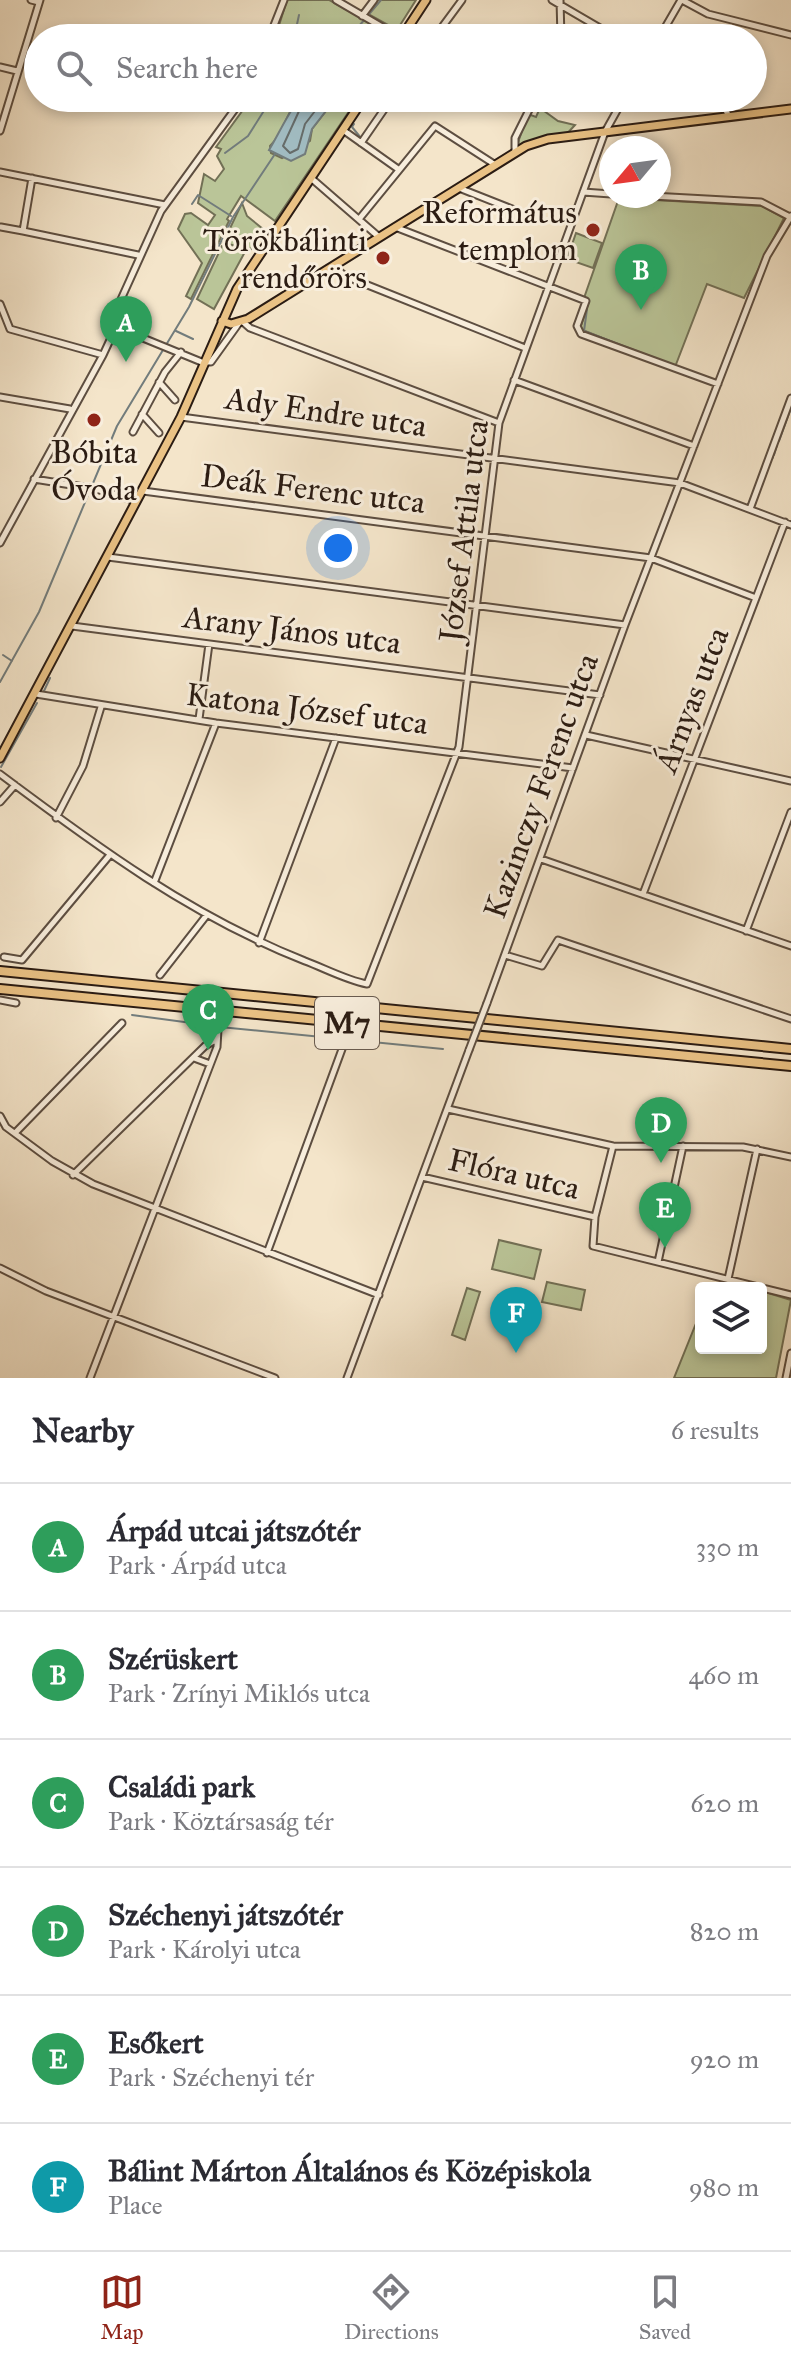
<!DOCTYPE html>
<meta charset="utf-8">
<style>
:root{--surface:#fff;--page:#f2f2f3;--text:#2b2b33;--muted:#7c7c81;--line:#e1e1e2;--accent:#8f2418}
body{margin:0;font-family:"IM FELL Great Primer",serif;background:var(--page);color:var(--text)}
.controls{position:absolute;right:24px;bottom:24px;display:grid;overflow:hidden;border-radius:8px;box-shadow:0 4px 12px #0003}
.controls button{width:72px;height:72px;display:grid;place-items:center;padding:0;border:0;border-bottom:2px solid var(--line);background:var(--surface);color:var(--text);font:40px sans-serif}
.compass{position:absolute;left:599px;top:136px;width:72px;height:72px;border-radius:50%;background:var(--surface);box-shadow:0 4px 12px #0003;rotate:241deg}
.you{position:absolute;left:338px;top:548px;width:28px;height:28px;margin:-20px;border:6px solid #fff;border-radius:50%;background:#1a73e8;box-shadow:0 0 0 12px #1a73e833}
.badge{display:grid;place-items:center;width:52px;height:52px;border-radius:50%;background:var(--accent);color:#fff;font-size:26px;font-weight:700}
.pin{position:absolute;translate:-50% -66px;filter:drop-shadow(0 2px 4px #0008)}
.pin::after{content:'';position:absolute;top:42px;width:28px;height:24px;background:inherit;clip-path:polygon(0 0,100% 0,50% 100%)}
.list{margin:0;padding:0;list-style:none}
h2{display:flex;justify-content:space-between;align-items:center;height:104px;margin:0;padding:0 32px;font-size:34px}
h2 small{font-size:26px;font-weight:400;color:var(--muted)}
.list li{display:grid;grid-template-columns:52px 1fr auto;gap:24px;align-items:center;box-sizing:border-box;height:128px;padding:0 32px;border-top:2px solid var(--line)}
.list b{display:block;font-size:30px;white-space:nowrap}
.list p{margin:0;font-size:26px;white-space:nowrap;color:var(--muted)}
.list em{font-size:26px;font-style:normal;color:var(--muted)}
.icon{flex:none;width:44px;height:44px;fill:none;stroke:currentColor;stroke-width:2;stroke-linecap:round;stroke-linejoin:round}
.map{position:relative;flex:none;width:791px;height:1378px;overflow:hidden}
.search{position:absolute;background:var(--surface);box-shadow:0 4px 12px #0003;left:24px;right:24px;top:24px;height:88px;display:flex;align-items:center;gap:20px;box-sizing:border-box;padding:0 28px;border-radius:44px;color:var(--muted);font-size:30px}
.sheet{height:872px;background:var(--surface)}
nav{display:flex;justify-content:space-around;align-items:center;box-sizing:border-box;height:112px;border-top:2px solid var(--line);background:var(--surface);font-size:22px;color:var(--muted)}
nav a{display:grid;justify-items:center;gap:4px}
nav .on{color:var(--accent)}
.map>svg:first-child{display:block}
.green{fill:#bac598;stroke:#727056;stroke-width:2}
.water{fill:#a1bcc2;stroke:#727c7c;stroke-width:2}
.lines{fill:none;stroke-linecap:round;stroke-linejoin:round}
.shore{stroke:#666c6a;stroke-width:2}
.stream{stroke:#727c7c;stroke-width:2}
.minor-casing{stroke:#5d4e41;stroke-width:9}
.major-casing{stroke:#2b1c13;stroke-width:11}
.highway-casing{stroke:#2b1c13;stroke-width:12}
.minor{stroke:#f8eedd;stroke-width:5}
.major{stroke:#eac285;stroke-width:7}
.highway{stroke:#eac285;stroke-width:8}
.minor-bridge-casing{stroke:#5d4e41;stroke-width:9;stroke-linecap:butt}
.minor-bridge{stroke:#f8eedd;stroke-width:5}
.poi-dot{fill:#8f2418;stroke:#f8eedd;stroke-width:3}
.labels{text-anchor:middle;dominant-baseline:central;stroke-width:6;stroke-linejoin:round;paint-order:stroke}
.shield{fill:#f8eedd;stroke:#685b50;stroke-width:2}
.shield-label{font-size:30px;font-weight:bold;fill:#2b1c13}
.poi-label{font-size:32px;fill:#2b1c13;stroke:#f8eedd;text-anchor:end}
.street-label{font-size:32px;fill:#2b1c13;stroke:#f8eedd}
</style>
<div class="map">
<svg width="791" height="1378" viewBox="0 0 791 1378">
<rect width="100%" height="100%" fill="#f4e5ca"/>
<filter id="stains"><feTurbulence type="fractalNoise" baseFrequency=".0025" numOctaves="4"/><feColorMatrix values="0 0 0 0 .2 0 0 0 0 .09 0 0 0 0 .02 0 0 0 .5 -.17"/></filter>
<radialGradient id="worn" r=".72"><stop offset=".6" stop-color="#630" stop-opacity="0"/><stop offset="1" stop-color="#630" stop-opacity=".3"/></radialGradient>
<path class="green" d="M287,0H329L396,38H275Z
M376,0H416L397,30L368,14Z
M247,98H301C286,110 285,132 270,146L271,153L282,158L310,141L312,129L336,98H358L275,221L241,196L227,219L229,221L191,299L186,296L202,263L178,229L185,214L191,213L208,225L215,215L198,203L204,174L215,181L224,169L217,156L221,149L216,147L248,103Z
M540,108L558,121L575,125L563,138L515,151L528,114L536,117Z
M619,198L762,206L784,218L744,298L707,284L675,367L580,329L589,301L584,298Z
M242,203L247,216L263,229L251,249L223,243Z
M576,233L602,243L593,268L567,259Z
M222,246L246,250L214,309L197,299Z
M499,1240L541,1250L534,1279L492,1269Z
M547,1282L585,1290L581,1310L542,1302Z
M467,1288L480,1292L465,1340L452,1335Z
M761,1291L791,1300L776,1378H674L701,1311V1348H761Z"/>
<path class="water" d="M301,98H336L312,129L305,154L291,161L269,150C278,136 291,106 301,98Z"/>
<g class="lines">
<path class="shore" d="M305,98L283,146L290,153L298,149L305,124L325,98"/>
<path class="stream" d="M294,38L299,15
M355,38L354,32L381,0
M354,124L352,127L361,138
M225,153L248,136L272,98
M192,204L198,195L231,216
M587,309L584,331L655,358
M176,331L193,339
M779,441L791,408
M774,455L777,445
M772,459L773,457
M3,655L12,661
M0,682L39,612L117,426L189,307L233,217L275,154
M44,691L50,678
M1,767L37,703
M132,1015L214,1026
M220,1027L443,1049"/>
<defs>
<path id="minor" d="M31,0L39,2
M336,0L401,38
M552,0L617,38
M560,0L561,38
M682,0L708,14L791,35
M362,16L374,0
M269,38L284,0
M434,38L462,0
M659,38L681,0
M0,67L17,71
M710,98L724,106L729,117
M343,130L398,169
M0,131L40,0
M361,143L392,98
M515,151V138L535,98
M0,172L165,205
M32,178L23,231L138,255
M311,178L379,237
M459,188L512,209
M583,192L611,194
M652,196L761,202L790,217
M360,218L435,126L494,164
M1,227L23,231
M395,227L586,301L577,326L581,334L718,384
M333,266L345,276L525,348
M0,304L10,329L103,355
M242,321L250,328L499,423
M116,327L204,363
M205,362H211L239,323
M514,380L694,446
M159,382L175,400
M0,397L70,409
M142,414L159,433
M181,417L680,483L791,525
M133,432L165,372L181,352
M34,479L96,489L136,501
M143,491L651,558L756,598
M750,509L791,398
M0,543L103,355L116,327L113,317L161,211L243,98
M108,557L625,625
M72,626L600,695
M36,694L216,723L573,768
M199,719L209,644
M586,735L791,781
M0,774C96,846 191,916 305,961C324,968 346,980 367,984L459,747L499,423L605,132L624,98
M0,802L15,785
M56,818L83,766L101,707
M541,859L791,946
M154,883L216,723
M643,894L785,522
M746,931L791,812
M259,943L336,738
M505,955L542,966L558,940L791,1019
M4,957L22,960L109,856
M160,975L206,916
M0,1000L16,1003
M487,1003L625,625L767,256L791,216
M194,1058L210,1064
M448,1109L613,1146L743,1147L791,1157
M0,1116L6,1127
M6,1127L52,1161L93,1184L379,1295
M16,1132L122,1023
M613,1146L595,1217L593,1246L791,1295
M73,1175L205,1046L217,1039
M422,1177L595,1217
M267,1253L345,1041
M658,1262L683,1146
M0,1268L46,1291L275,1378
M728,1279L757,1149
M90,1378L217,1047L218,1029
M347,1378L469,1050
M786,1378L791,1353"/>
<path id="major" d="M401,38L426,0
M222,321L231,324L248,319L526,146L548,139L791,109
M0,758L181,417L237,289L364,98"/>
<path id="highway" d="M0,971L791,1049
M0,989L791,1066"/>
</defs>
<use href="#minor" class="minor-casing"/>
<use href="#major" class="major-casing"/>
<use href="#highway" class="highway-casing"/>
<use href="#minor" class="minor"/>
<use href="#major" class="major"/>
<use href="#highway" class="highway"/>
<defs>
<path id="minor-bridge" d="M469,1050L487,1003"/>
</defs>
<use href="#minor-bridge" class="minor-bridge-casing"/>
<use href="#minor-bridge" class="minor-bridge"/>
</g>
<g class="poi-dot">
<circle cx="593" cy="230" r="8"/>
<circle cx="383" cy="258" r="8"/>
<circle cx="94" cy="420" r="8"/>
</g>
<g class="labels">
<rect class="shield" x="315" y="997" width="64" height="52" rx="6"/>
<g class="shield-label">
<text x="347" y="1023">M7</text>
</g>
<g class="poi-label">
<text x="577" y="212">Református<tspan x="577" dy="37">templom</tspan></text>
<text x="367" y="240">Törökbálinti<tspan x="367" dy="37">rendőrörs</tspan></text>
<text x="94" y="452" text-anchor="middle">Bóbita<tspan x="94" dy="37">Óvoda</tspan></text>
</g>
<g class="street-label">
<text transform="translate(326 412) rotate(8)">Ady Endre utca</text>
<text transform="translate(313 489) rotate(7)">Deák Ferenc utca</text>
<text transform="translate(464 531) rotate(-83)">József Attila utca</text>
<text transform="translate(292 630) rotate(7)">Arany János utca</text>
<text transform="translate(692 700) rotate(-69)">Árnyas utca</text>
<text transform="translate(307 709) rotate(7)">Katona József utca</text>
<text transform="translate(541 786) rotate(-70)">Kazinczy Ferenc utca</text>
<text transform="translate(514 1174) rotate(13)">Flóra utca</text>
</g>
</g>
<rect width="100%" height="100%" filter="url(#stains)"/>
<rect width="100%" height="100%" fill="url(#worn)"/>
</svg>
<div class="controls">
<button><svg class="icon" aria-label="layers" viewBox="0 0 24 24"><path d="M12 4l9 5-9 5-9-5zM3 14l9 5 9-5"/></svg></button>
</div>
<svg class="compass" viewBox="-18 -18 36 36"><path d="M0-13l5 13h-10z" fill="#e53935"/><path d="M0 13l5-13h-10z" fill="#7c7c81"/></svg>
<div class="you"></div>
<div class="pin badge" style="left:126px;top:362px;background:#2e9e5b">A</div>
<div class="pin badge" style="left:641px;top:310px;background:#2e9e5b">B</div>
<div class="pin badge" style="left:208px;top:1050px;background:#2e9e5b">C</div>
<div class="pin badge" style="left:661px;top:1163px;background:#2e9e5b">D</div>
<div class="pin badge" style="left:665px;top:1248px;background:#2e9e5b">E</div>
<div class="pin badge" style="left:516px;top:1353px;background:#0f9aa8">F</div>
<div class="search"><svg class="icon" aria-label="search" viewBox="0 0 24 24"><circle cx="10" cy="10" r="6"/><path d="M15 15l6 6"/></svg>Search here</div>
</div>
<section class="sheet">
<h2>Nearby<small>6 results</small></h2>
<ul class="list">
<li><span class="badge" style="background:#2e9e5b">A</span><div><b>Árpád utcai játszótér</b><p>Park · Árpád utca</p></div><em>330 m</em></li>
<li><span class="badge" style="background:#2e9e5b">B</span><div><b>Szérüskert</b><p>Park · Zrínyi Miklós utca</p></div><em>460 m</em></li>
<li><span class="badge" style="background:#2e9e5b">C</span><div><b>Családi park</b><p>Park · Köztársaság tér</p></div><em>620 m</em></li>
<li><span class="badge" style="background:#2e9e5b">D</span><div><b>Széchenyi játszótér</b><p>Park · Károlyi utca</p></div><em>820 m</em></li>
<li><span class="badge" style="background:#2e9e5b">E</span><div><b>Esőkert</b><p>Park · Széchenyi tér</p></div><em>920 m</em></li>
<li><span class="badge" style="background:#0f9aa8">F</span><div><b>Bálint Márton Általános és Középiskola</b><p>Place</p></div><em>980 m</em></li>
</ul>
</section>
<nav>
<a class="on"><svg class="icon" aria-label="map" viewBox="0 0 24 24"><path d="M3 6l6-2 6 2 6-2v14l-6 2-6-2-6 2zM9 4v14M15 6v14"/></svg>Map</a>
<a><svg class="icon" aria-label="directions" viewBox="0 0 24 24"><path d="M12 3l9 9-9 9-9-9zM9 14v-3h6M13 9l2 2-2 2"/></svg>Directions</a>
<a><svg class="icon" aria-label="saved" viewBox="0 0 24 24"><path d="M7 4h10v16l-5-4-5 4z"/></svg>Saved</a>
</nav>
